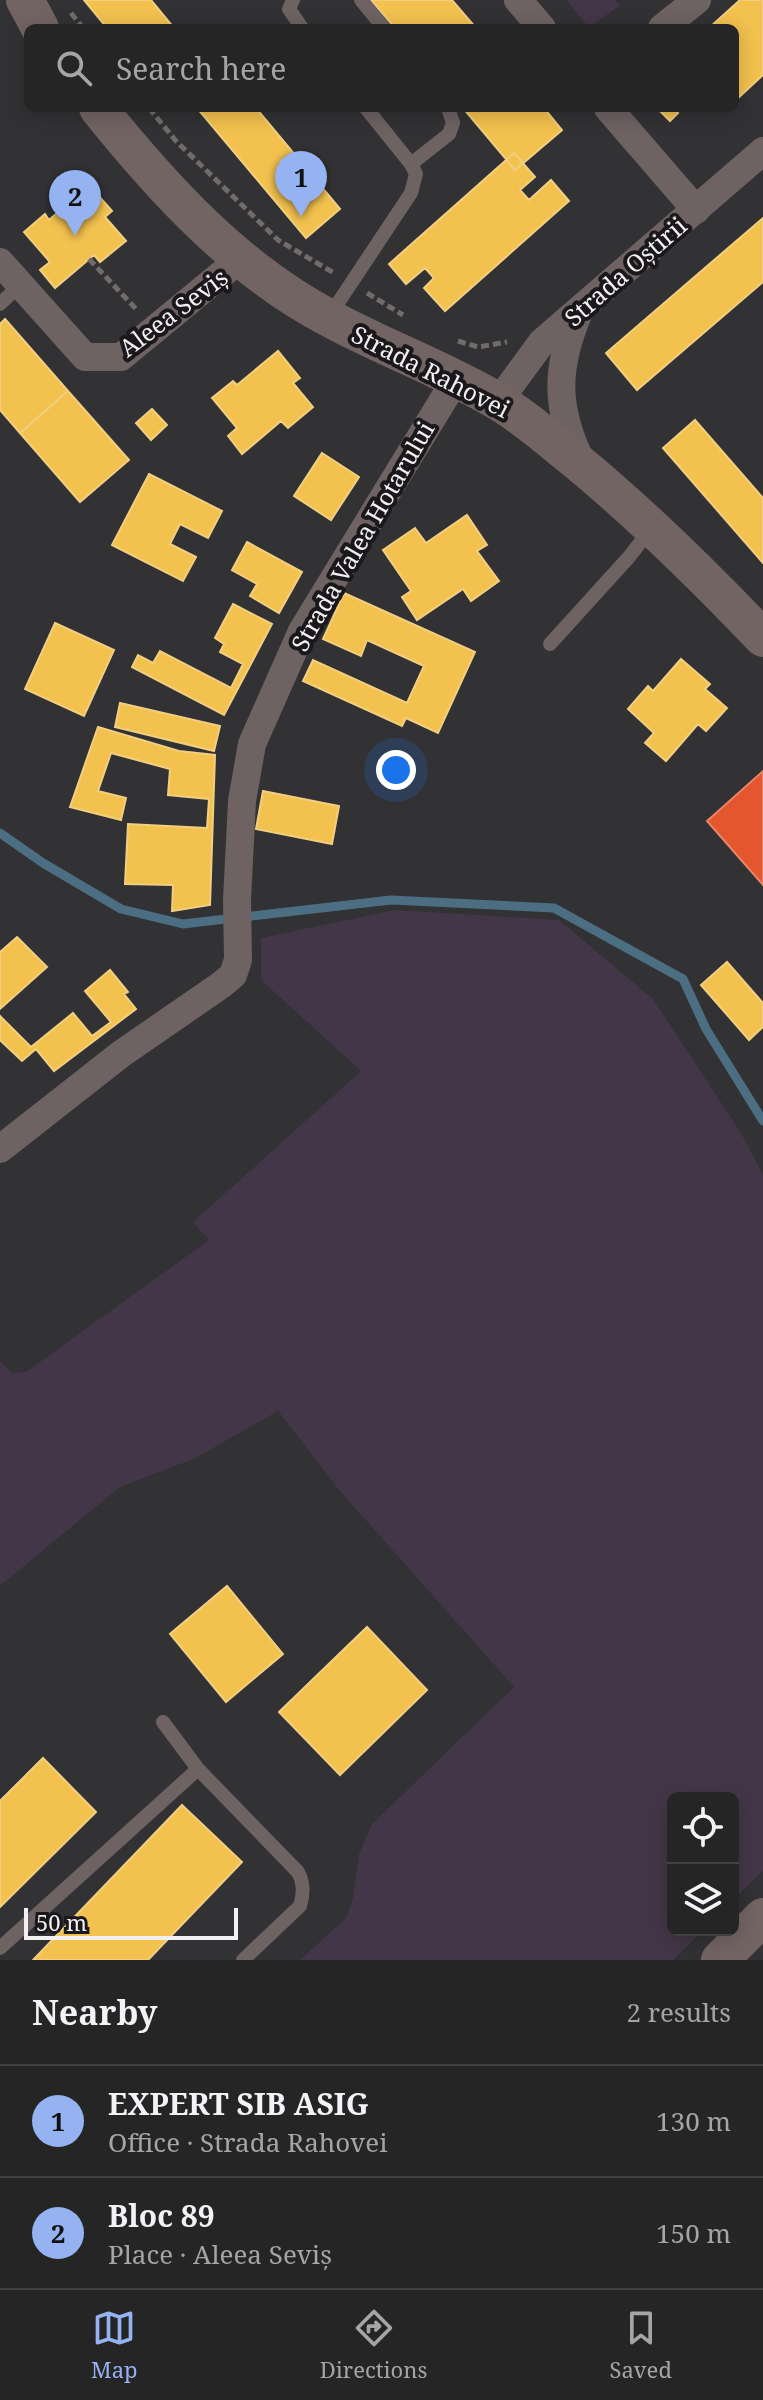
<!DOCTYPE html>
<meta charset="utf-8">
<style>
:root{--surface:#262526;--page:#2e2d2e;--text:#f1f3f6;--muted:#a4a5a7;--line:#424243;--accent:#95b2f1}
body{margin:0;font-family:"Noto Serif",serif;background:var(--page);color:var(--text)}
.controls{position:absolute;right:24px;bottom:24px;display:grid;overflow:hidden;border-radius:12px;box-shadow:0 4px 20px #0003}
.controls button{width:72px;height:72px;display:grid;place-items:center;padding:0;border:0;border-bottom:2px solid var(--line);background:var(--surface);color:var(--text);font:40px sans-serif}
.scale{position:absolute;left:24px;bottom:20px;width:214px;box-sizing:border-box;padding-left:8px;border:4px solid #f2f0f3;border-top:0;font-size:22px;line-height:28px;white-space:nowrap;color:#f2f0f3;-webkit-text-stroke:6px #1a181b;paint-order:stroke}
.you{position:absolute;left:396px;top:770px;width:28px;height:28px;margin:-20px;border:6px solid #fff;border-radius:50%;background:#1a73e8;box-shadow:0 0 0 12px #1a73e833}
.badge{display:grid;place-items:center;width:52px;height:52px;border-radius:50%;background:var(--accent);color:#111;font-size:26px;font-weight:700}
.pin{position:absolute;translate:-50% -66px;filter:drop-shadow(0 2px 4px #0008)}
.pin::after{content:'';position:absolute;top:42px;width:28px;height:24px;background:inherit;clip-path:polygon(0 0,100% 0,50% 100%)}
.list{margin:0;padding:0;list-style:none}
h2{display:flex;justify-content:space-between;align-items:center;height:104px;margin:0;padding:0 32px;font-size:34px}
h2 small{font-size:26px;font-weight:400;color:var(--muted)}
.list li{display:grid;grid-template-columns:52px 1fr auto;gap:24px;align-items:center;box-sizing:border-box;height:112px;padding:0 32px;border-top:2px solid var(--line)}
.list b{display:block;font-size:30px;white-space:nowrap}
.list p{margin:0;font-size:26px;white-space:nowrap;color:var(--muted)}
.list em{font-size:26px;font-style:normal;color:var(--muted)}
.icon{flex:none;width:44px;height:44px;fill:none;stroke:currentColor;stroke-width:2;stroke-linecap:round;stroke-linejoin:round}
.map{position:relative;flex:none;width:763px;height:1960px;overflow:hidden}
.search{position:absolute;background:var(--surface);box-shadow:0 4px 20px #0003;left:24px;right:24px;top:24px;height:88px;display:flex;align-items:center;gap:20px;box-sizing:border-box;padding:0 28px;border-radius:12px;color:var(--muted);font-size:30px}
.sheet{height:328px;background:var(--surface)}
nav{display:flex;justify-content:space-around;align-items:center;box-sizing:border-box;height:112px;border-top:2px solid var(--line);background:var(--surface);font-size:22px;color:var(--muted)}
nav a{display:grid;justify-items:center;gap:4px}
nav .on{color:var(--accent)}
.map>svg:first-child{display:block}
.green{fill:#433648}
.homes{fill:#f2c14e;stroke:#f2cf80;stroke-width:2}
.shops{fill:#e4572e;stroke:#e88569;stroke-width:2}
.lines{fill:none;stroke-linecap:round;stroke-linejoin:round}
.stream{stroke:#4b6e82;stroke-width:9}
.path{stroke:#726b6b;stroke-width:5;stroke-dasharray:8 4;stroke-linecap:butt}
.lane{stroke:#6e6263;stroke-width:14}
.street{stroke:#6e6263;stroke-width:28}
.secondary{stroke:#736464;stroke-width:38}
.labels{text-anchor:middle;dominant-baseline:central;stroke-width:8;stroke-linejoin:round;paint-order:stroke}
.street-label{font-size:24px;fill:#f2f0f3;stroke:#1a181b}
</style>
<div class="map">
<svg width="763" height="1960" viewBox="0 0 763 1960">
<rect width="100%" height="100%" fill="#323133"/>
<path class="green" d="M567,0H614L620,5L589,28Z
M394,910L559,920L653,999L741,1133L763,1175V1871L733,1900V1798H673V1930H703L673,1960H300L347,1917L353,1898L359,1854L372,1824L514,1687L340,1491L278,1411L196,1458L120,1487L0,1586V1361L12,1373L26,1372L209,1240L193,1222L361,1071L261,980V938Z"/>
<path class="homes" d="M84,0H151L174,28H107Z
M371,0H452L476,28H395Z
M740,0H763V75L735,101V28H709Z
M197,108H256L340,209L306,238Z
M463,108H544L562,130L515,170Z
M663,108H674L678,113L670,121L660,111Z
M514,153L535,177L520,190L529,200L551,180L569,201L445,311L424,288L434,278L425,268L406,284L389,264Z
M89,185L112,211L105,217L126,241L100,262L94,255L55,288L40,270L50,262L24,232L45,214L49,220Z
M763,218V282L637,390L606,353Z
M5,319L68,391L20,433L0,410V324Z
M278,351L300,378L293,383L313,407L288,428L281,421L242,454L228,436L237,428L212,398L233,381L237,385Z
M68,391L129,460L80,502L20,433Z
M152,409L167,425L151,440L136,423Z
M695,420L763,498V563L663,448Z
M322,453L359,477L331,520L294,496Z
M149,474L222,511L208,538L180,524L170,544L196,557L183,581L112,545Z
M467,515L487,545L477,551L499,581L471,601L463,589L417,620L402,597L411,591L383,550L415,528L426,543Z
M247,542L302,572L279,613L250,596L257,584L232,570Z
M344,593L475,652L438,733L406,718L402,726L303,681L313,660L407,703L424,666L367,640L361,656L323,639Z
M233,604L272,624L224,715L132,667L138,655L153,663L160,651L231,688L243,664L220,652L224,644L215,638Z
M55,623L114,650L84,716L25,689Z
M681,659L710,684L705,689L727,708L706,731L698,724L666,761L645,743L654,733L628,709L648,686L653,691Z
M120,703L220,726L214,751L115,727Z
M98,727L179,751L215,755L210,905L172,911L173,885L125,884L128,824L207,828L209,799L168,795L170,769L111,753L98,791L126,798L121,820L70,807Z
M263,791L339,806L332,844L256,829Z
M17,937L47,967L0,1009V952Z
M727,962L763,1003V1027L749,1040L701,985Z
M110,970L128,992L124,994L136,1009L54,1071L36,1049L22,1061L0,1040V1016L31,1047L73,1013L92,1036L111,1022L85,991Z
M227,1586L283,1654L226,1702L170,1634Z
M367,1627L427,1690L340,1775L279,1712Z
M43,1758L96,1812L0,1907V1801Z
M182,1805L242,1862L148,1960H33Z"/>
<path class="shops" d="M763,771V885L707,821Z"/>
<g class="lines">
<path class="stream" d="M0,833L43,863L121,909L183,924L391,900L554,908L683,979L706,1029L763,1121"/>
<path class="path" d="M71,13L83,28
M149,108L176,141L278,240L334,273
M89,259L138,311
M367,293L403,315
M458,341L478,347L507,342"/>
<path class="lane" d="M293,0L289,9L302,28
M361,0L384,28
M366,108L411,164L449,134L453,123L448,108
M0,304L19,286
M328,318L411,193L416,174L411,164
M550,644L629,557L650,530
M163,1722L198,1769L298,1872C304,1883 304,1893 300,1906L243,1960
M0,1948L198,1769"/>
<path class="street" d="M518,0L542,28
M662,28L697,0
M608,108L696,210
M0,262L85,357H121L240,259
M579,312C555,368 555,409 582,463
M498,402L542,342L763,151
M0,1149L121,1054L221,985L233,975L238,960L237,900L242,801L252,744L302,631L456,379"/>
<path class="secondary" d="M25,0L40,28
M98,108C163,189 236,269 329,318C384,348 443,369 497,401C525,417 549,439 574,459C641,514 703,575 763,638
M720,1960L763,1917"/>
</g>
<g class="labels">
<g class="street-label">
<text transform="translate(625 271) rotate(-41)">Strada Oștirii</text>
<text transform="translate(173 312) rotate(-37)">Aleea Seviș</text>
<text transform="translate(431 371) rotate(27)">Strada Rahovei</text>
<text transform="translate(362 536) rotate(-60)">Strada Valea Hotarului</text>
</g>
</g>
</svg>
<div class="controls">
<button><svg class="icon" aria-label="locate" viewBox="0 0 24 24"><circle cx="12" cy="12" r="6"/><path d="M12 2v4M12 18v4M2 12h4M18 12h4"/></svg></button>
<button><svg class="icon" aria-label="layers" viewBox="0 0 24 24"><path d="M12 4l9 5-9 5-9-5zM3 14l9 5 9-5"/></svg></button>
</div>
<div class="scale">50 m</div>
<div class="you"></div>
<div class="pin badge" style="left:301px;top:217px">1</div>
<div class="pin badge" style="left:75px;top:236px">2</div>
<div class="search"><svg class="icon" aria-label="search" viewBox="0 0 24 24"><circle cx="10" cy="10" r="6"/><path d="M15 15l6 6"/></svg>Search here</div>
</div>
<section class="sheet">
<h2>Nearby<small>2 results</small></h2>
<ul class="list">
<li><span class="badge">1</span><div><b>EXPERT SIB ASIG</b><p>Office · Strada Rahovei</p></div><em>130 m</em></li>
<li><span class="badge">2</span><div><b>Bloc 89</b><p>Place · Aleea Seviș</p></div><em>150 m</em></li>
</ul>
</section>
<nav>
<a class="on"><svg class="icon" aria-label="map" viewBox="0 0 24 24"><path d="M3 6l6-2 6 2 6-2v14l-6 2-6-2-6 2zM9 4v14M15 6v14"/></svg>Map</a>
<a><svg class="icon" aria-label="directions" viewBox="0 0 24 24"><path d="M12 3l9 9-9 9-9-9zM9 14v-3h6M13 9l2 2-2 2"/></svg>Directions</a>
<a><svg class="icon" aria-label="saved" viewBox="0 0 24 24"><path d="M7 4h10v16l-5-4-5 4z"/></svg>Saved</a>
</nav>
